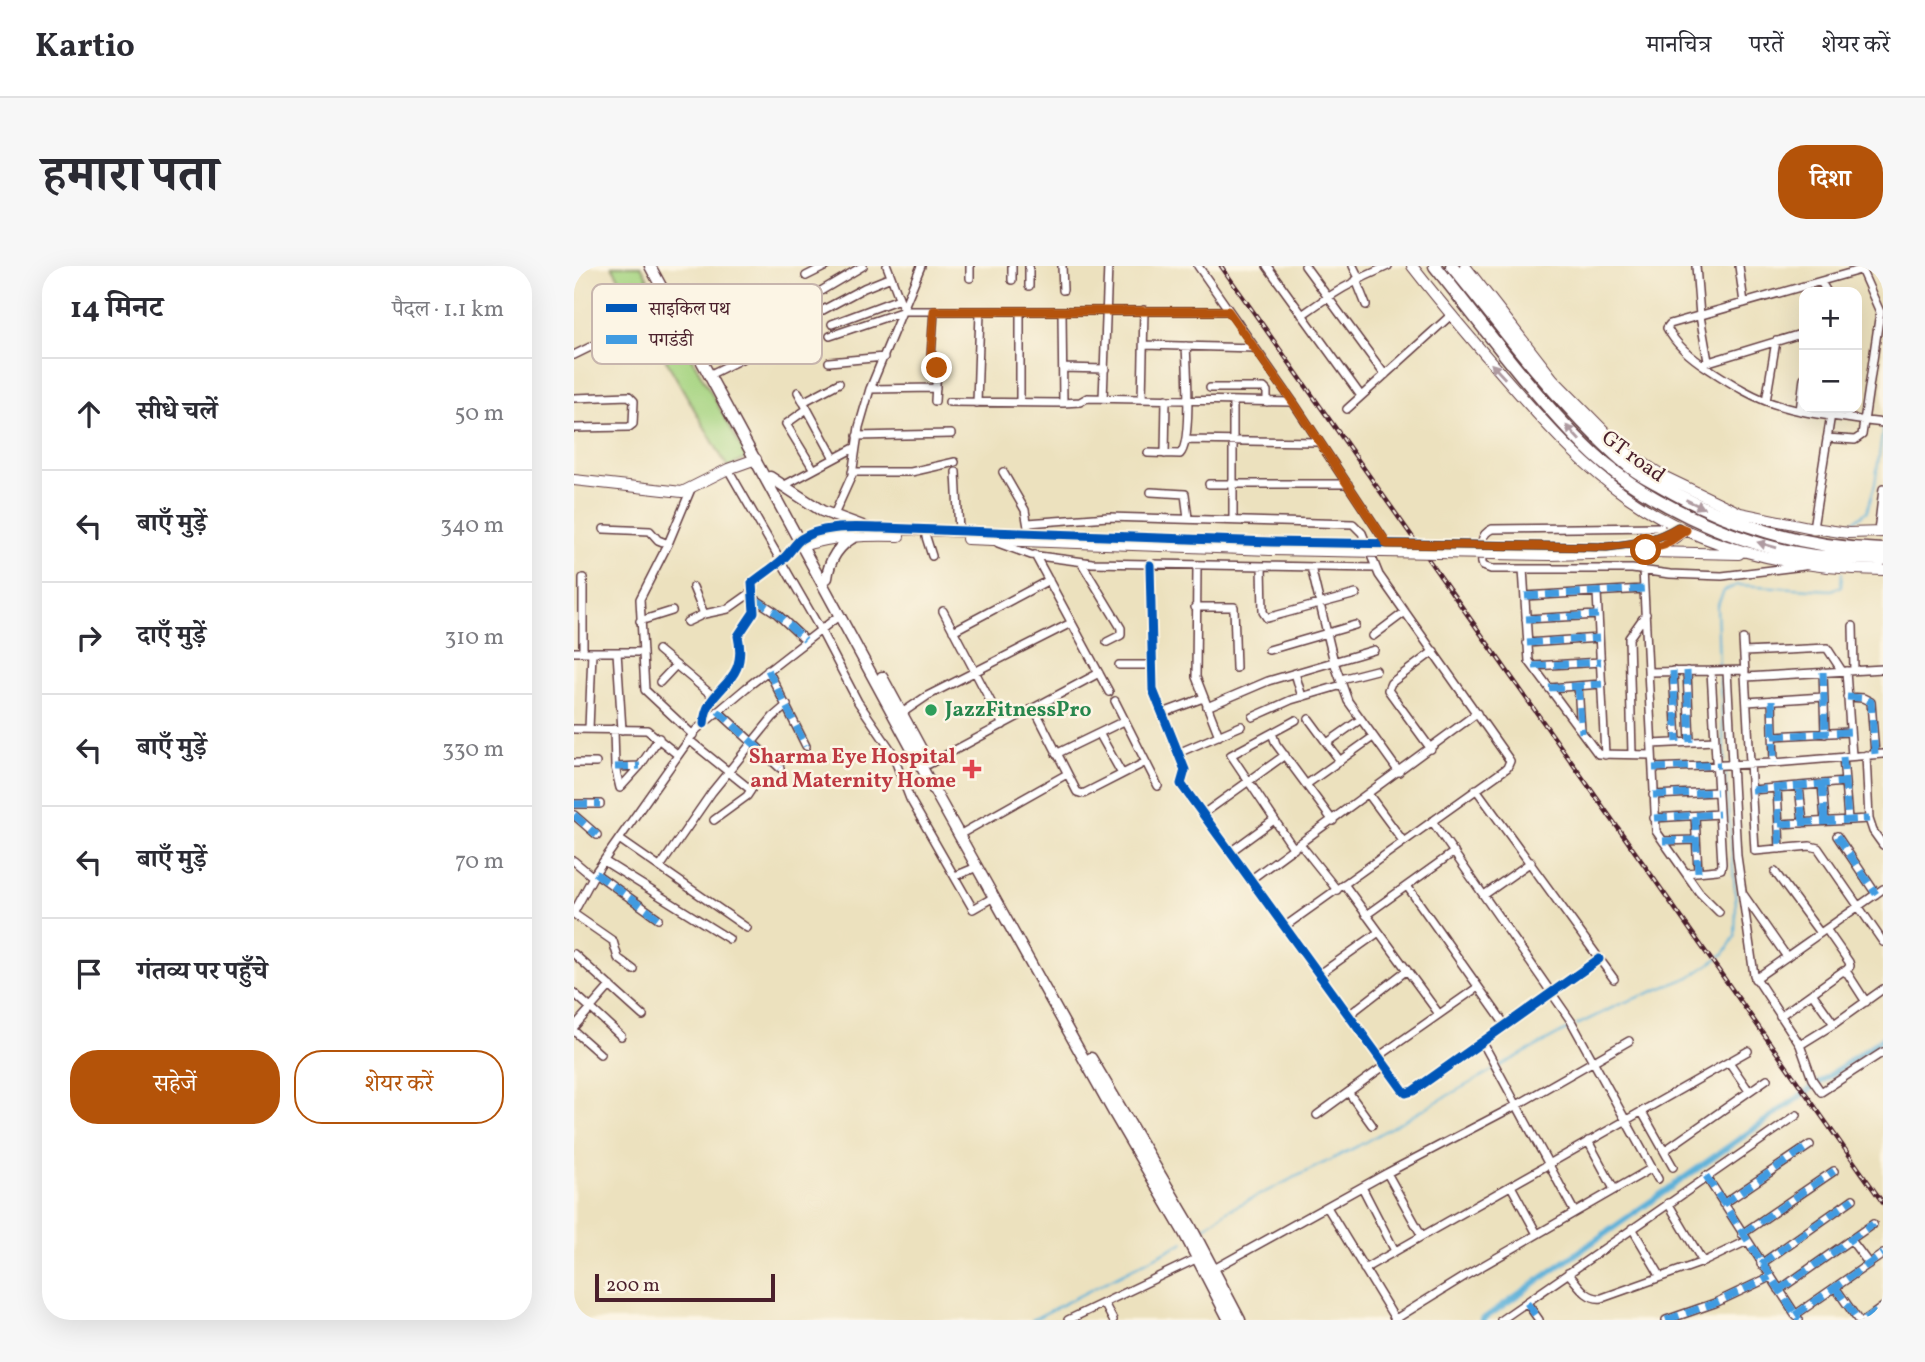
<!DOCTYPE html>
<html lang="hi">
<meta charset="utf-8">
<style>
:root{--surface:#fff;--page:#f7f7f7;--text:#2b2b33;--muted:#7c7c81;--line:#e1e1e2;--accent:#b45309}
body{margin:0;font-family:Vollkorn,"Noto Serif Devanagari",serif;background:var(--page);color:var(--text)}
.controls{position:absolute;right:21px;top:21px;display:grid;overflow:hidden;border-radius:14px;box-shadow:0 7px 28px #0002}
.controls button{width:63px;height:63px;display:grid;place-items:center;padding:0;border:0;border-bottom:2px solid var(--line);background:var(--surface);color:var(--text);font:35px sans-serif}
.scale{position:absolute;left:21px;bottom:18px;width:180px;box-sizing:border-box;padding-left:7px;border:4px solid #4a1f2b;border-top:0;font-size:19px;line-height:24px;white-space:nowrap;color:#4a1f2b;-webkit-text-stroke:5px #fcf5e5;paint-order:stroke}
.stop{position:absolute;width:21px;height:21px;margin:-16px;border:5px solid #b45309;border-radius:50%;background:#fff}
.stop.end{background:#b45309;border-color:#fff;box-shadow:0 2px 7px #0008}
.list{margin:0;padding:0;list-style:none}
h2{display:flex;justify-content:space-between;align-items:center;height:91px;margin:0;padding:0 28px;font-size:30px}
h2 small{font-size:23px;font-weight:400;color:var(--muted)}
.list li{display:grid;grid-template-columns:46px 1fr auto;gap:21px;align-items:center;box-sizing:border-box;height:112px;padding:0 28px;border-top:2px solid var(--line)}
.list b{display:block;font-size:26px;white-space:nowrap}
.list em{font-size:23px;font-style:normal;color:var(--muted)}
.actions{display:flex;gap:14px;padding:21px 28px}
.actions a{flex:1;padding:16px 0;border:2px solid var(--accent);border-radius:28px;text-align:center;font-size:24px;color:var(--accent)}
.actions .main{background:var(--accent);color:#fff}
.icon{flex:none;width:38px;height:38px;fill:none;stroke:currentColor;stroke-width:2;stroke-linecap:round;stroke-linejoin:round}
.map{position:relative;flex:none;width:1309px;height:1054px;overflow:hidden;border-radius:28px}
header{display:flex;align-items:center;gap:42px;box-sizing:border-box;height:98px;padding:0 35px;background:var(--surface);border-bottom:2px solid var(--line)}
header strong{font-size:33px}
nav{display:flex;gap:38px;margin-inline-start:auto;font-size:24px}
.intro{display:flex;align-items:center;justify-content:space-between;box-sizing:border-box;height:168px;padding:0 42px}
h1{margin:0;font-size:49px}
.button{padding:18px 32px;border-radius:28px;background:var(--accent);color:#fff;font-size:24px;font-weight:700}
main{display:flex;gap:42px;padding:0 42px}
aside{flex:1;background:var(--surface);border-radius:28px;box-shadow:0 7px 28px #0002}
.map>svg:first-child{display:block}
.green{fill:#a6d481;stroke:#787a56;stroke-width:2}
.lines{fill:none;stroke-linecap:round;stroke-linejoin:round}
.stream{stroke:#5db1d9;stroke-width:2}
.canal{stroke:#5db1d9;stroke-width:6}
.street-casing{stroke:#623c41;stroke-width:10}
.secondary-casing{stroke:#623c41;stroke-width:12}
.primary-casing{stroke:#623c41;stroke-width:13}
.highway-casing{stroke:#623c41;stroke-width:15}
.street{stroke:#fff;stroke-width:7}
.secondary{stroke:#fff;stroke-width:10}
.primary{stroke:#fff;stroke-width:10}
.highway{stroke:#fff;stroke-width:12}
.rail-casing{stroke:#4a1f2b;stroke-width:4.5}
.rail{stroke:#fcf5e5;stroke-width:2;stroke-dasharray:5;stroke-linecap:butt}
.secondary-bridge-casing{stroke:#623c41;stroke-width:12;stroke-linecap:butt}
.secondary-bridge{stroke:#fff;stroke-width:10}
.quiet{stroke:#409be1;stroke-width:7;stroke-dasharray:14 7;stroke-linecap:butt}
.cycleway-casing{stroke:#fcf5e5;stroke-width:13}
.cycleway{stroke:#0057b8;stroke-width:9}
.oneway{fill:#ae9aa0}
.route{stroke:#b45309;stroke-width:9}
.leisure-dot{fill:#2e9e5b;stroke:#fcf5e5;stroke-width:2.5}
.health-dot{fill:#e0444e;stroke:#fcf5e5;stroke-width:2.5}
.labels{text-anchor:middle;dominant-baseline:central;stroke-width:5;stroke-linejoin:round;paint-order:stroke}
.street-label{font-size:21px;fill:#4a1f2b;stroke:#fcf5e5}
.leisure-label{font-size:21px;font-weight:bold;fill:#27864d;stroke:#fcf5e5;text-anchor:start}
.health-label{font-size:21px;font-weight:bold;fill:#be3a42;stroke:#fcf5e5;text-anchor:end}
.key{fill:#fcf5e5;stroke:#c7b5ad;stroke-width:2}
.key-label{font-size:19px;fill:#4a1f2b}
</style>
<header>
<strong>Kartio</strong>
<nav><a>मानचित्र</a><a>परतें</a><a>शेयर करें</a></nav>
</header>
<div class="intro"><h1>हमारा पता</h1><a class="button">दिशा</a></div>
<main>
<aside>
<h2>14 मिनट<small>पैदल · 1.1 km</small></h2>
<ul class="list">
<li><svg class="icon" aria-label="ahead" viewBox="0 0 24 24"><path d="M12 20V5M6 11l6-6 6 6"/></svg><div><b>सीधे चलें</b></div><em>50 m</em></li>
<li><svg class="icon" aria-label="left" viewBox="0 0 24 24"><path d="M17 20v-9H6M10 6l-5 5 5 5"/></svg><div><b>बाएँ मुड़ें</b></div><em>340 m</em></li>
<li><svg class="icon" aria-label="right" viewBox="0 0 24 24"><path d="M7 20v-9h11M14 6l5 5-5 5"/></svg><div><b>दाएँ मुड़ें</b></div><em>310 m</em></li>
<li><svg class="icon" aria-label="left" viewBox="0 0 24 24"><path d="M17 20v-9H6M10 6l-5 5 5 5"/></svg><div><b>बाएँ मुड़ें</b></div><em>330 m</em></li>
<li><svg class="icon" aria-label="left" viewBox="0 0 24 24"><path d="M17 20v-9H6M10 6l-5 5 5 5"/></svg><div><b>बाएँ मुड़ें</b></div><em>70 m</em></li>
<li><svg class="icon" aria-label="arrive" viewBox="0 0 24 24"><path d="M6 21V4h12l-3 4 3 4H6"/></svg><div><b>गंतव्य पर पहुँचे</b></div></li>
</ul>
<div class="actions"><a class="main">सहेजें</a><a>शेयर करें</a></div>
</aside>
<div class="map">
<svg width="1309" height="1054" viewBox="0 0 1309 1054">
<rect width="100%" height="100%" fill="#fcf5e5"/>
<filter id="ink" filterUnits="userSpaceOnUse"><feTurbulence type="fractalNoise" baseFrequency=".0143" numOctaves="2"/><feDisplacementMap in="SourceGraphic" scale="14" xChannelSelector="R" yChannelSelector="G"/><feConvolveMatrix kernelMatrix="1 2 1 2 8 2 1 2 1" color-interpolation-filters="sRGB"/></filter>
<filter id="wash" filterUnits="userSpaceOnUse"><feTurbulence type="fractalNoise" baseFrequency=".00686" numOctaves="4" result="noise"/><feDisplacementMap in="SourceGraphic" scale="28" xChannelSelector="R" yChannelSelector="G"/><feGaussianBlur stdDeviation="1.57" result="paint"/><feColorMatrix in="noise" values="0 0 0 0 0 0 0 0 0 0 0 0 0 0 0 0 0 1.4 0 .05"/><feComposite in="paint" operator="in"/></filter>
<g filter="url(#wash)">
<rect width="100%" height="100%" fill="#ece1be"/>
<path class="green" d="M38,0H67L173,192L154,202Z"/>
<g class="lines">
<path class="stream" d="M1272,261L1293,245L1301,218L1309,162
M1145,400L1143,340L1150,325L1163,319L1258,324L1267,320L1268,307
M1145,406L1151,495
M1003,759L1044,739L1116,711L1150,688L1161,670L1162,640L1151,500
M926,800L998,761
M626,965L653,945L784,880L921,803
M458,1054L610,976"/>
<path class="canal" d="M908,1054L1309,772"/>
</g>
</g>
<g filter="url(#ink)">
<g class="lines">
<defs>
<path id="street" d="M313,0L330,45H655
M396,0V12
M438,0V14
M488,0L489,24
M624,0L719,136L813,278
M693,0L787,130
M731,0L811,109
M779,0L785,12
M1122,0L1126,50L1134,95
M1165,0L1170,37
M1286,4L1096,58L1093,62C1102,79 1119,93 1135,103C1158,118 1181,133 1207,140C1240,150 1276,152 1309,157
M232,10L252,0
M782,14L792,39
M1247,16L1253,26
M455,20V0
M240,29L289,0
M249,44L290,22L317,11
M360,45L357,91L363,102L361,135
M488,46L489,137
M728,49C755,29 783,13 814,0
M258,58L325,33
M256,70L330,45
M570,79L681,82
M0,89L98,41
M255,96L310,91
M1128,98L1230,67
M489,102L531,103
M135,109L212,71
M636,122H690L693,125V136
M296,123L362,122
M224,126L260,192
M0,132L55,130L60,135L59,158L55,161L0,162
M529,133L534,0
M568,133L570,44
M1192,135L1202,75
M229,136L265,117
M375,136L489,137L506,136L513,132L719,136
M446,136V46
M403,137L406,46
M233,143L212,158L239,202
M773,143L876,50
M1226,145L1230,112
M283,170L377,168
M1253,172L1281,174L1288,169L1306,46L1286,1
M612,174L745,176
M574,187L606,188C618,177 613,100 612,80
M591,188L592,133
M154,203L246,363L284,436L317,484L336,533L399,643L420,631
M278,206H337L381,196
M382,206L385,266
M429,206L451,244L454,261
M635,218H774
M209,220L282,181
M117,223L94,278L66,333L71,424L119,469
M577,226L611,228L614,252
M259,251L278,209L285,161L296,123L347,0
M659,254V136
M454,257L534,251L779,258L788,267L805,309L934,492L936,495L933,502L710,661
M1087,261L918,263C904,269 907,284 908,297L909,300L917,303H1058L1096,308L1148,310L1230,300
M1239,262L1258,142
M30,263L76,265L84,274L94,278
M1304,266L1309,223
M352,271L358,290
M424,277L457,289L518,297L802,302
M461,289L535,426
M507,296L547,362V369L533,376
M576,299L579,424L611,504L607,518L829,824L832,827L839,825L1025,693
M623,300L622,411L645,470
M688,300L689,346L693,352L782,328
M737,301L760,396L774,435L825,506
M949,303L955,395L1024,488L1078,489
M1069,303L1082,565L1125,626L1145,646
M9,312V386
M119,321L130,348
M1023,326L1031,489
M951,330L1070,323
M181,333L201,346L231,374
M621,341H660L662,402
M369,345L429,459
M952,353L1024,349
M66,355L98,345
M113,356L130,348L154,343L178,326
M1279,360L1280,404
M379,365L475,314
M799,370L831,346
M1169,373L1181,585L1236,580L1244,582L1309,676
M953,377L1025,372
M84,384L140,431
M695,384L781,359
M0,386H67
M43,386L48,464
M1170,386L1253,382L1268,405
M545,399H578
M959,400L1027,396
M194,404L232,480
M1099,405L1103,476
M1113,405L1116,476
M1137,405L1171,404
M1153,405L1163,590L1180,709L1226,779L1238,813L1247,826L1309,786
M1272,405L1278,490
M1075,406L1137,405L1148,598L1147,603L1143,604L1112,607
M1249,406L1251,468
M721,407L728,431
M1172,411L1309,403
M767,413L802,404
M86,416L102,399
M1004,420L1007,464
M975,422L1028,418
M1273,431L1289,432L1297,436L1301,488
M1198,434L1200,497
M541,435L584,520
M1173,436L1249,431
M633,441L694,415L800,384
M460,442L503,526L509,528L515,525L570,497
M144,445L206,502
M328,447L353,430L497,357
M589,447L629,432
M679,451L717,434L768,419
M735,453L766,495
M130,458C132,418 175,421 164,370L180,346L178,317C195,304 214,293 225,274
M0,463L73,464L104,489
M15,463L18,386
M40,463L41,501L46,522L66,500L85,472
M525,467L548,508
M698,467L702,478L759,555
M1199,470L1276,466
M115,474L177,524L173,530L140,554
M753,477L787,453
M1078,478L1141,475
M857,483L814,424L817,417L860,385
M604,487L667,460
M482,488L550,455
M1058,488L1055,372L1072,348
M1292,489L1295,553L1299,565L1309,579
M1269,491L1274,554
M0,497H22
M355,498L525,407
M41,501L66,500
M1079,502L1200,497L1309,488
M733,518L799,471
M1248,518L1251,555
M1225,520L1229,557
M1203,522L1206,583
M902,523L1040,713
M1178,524L1271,516
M795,529L829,575
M1079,529L1143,526
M0,538H26
M629,548L711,489
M0,549L23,569
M1121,550L1124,606
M1080,552L1145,548
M858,555L997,755L1084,913
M1205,558L1295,553
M385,569L493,508
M1263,570L1302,628
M45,573L173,662
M1089,575L1122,574
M727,579L763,624
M720,583L657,489L722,454
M656,586L700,554
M0,595L19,611
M30,595L155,673
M86,601L138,526L199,451L213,439
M1201,606L1246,667
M21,607L84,652
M381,610L403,601
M676,614L903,447
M770,618L865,748
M833,620L932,760
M1169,628L1213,691
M910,629L957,596
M0,646L21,607L122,464L172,422L266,349
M0,648L39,675L44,692L60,704
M792,649L880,586
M1252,663L1275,696L1276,700L1271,706
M0,688L69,750
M746,708L805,666
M1181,713L1309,623
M0,727L47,770
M1238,727L1260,758
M775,749L833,704
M1206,750L1269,705L1274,708L1292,736
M0,761L36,720
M0,765L26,788
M909,777L1000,945
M1226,779L1260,758L1309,723
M804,791L904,721
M1155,796L1175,825
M775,827L798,859
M1068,846L1099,901
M743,849L810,800
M1014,875L1040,923
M1090,885L1193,813
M813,907L848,970
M1132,910L1225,1054
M937,920L963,968
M788,921L821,985
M1094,937L1129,996
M1149,938L1236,879
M753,941L821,1053
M1058,962L1087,1011
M1168,968L1260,905
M1277,974L1295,998
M1187,998L1279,933
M790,1003L1174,785
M638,1004L813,907L943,839L1055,775
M994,1007C1004,1018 1012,1034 1028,1032L1129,996L1173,975
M1261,1021L1284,1054
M1205,1024L1299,958
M530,1037L539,1054
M953,1037L965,1054
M1221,1049L1309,988
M494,1054L626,991
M820,1054L891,1010L1078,902
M927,1054L1223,849
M1092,1054L1141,1037L1196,1011
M1291,1054L1309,1041"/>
<path id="secondary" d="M838,0C873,45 910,88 948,131C979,166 1013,203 1052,230C1127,283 1218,303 1309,304
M891,0L979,113L1049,184L1091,211L1166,247L1239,262L1274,267L1309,266
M0,214L108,226L154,203L182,193
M393,273L697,284
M225,274L241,267L279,262L697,276
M228,280C261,270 292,269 325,270
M977,281C1020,281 1067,286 1104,261
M1078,286L1165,288
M976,289L1057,287L1090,279L1112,264"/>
<path id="primary" d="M76,0L365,533L540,847L610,967L655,1054
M196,211L248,245L294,262
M253,312C255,294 265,278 282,270
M308,411L347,483
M517,792L616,959L666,1054"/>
<path id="highway" d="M861,0C910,61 956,125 1011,180C1063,233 1162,278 1234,289C1259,293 1284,292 1309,293
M878,0C921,52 961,107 1008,155C1024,172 1041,189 1059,203C1067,209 1077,214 1086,219C1154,259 1231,282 1309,284"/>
</defs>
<use href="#street" class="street-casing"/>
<use href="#secondary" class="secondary-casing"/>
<use href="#primary" class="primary-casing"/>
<use href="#highway" class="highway-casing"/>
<use href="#street" class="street"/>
<use href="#secondary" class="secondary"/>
<use href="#primary" class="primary"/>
<use href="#highway" class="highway"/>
<defs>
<path id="rail" d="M647,0L1309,937"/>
</defs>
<use href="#rail" class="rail-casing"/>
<use href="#rail" class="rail"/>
<defs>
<path id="secondary-bridge" d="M697,276L977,281
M697,284L976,289"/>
</defs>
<use href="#secondary-bridge" class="secondary-bridge-casing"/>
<use href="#secondary-bridge" class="secondary-bridge"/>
<path class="quiet" d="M951,330L1070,323
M181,333L201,346L231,374
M952,353L1024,349
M953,377L1025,372
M959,400L1027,396
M194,404L232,480
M1099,405L1103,476
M1113,405L1116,476
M1249,406L1251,468
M1004,420L1008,467
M975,422L1028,418
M1273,431L1289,432L1297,436L1301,488
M1198,434L1200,497
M144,445L206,502
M1199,470L1276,466
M1269,491L1274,554
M41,501L66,500
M1079,502L1146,499
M1248,518L1251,555
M1225,520L1229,557
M1203,522L1206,583
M1178,524L1271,516
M1079,529L1143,526
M0,538H26
M0,549L23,569
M1121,550L1124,606
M1080,552L1145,548
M1205,558L1295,553
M1263,570L1302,628
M1089,575L1122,574
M21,607L84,652
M1132,910L1225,1054
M1149,938L1236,879
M1168,968L1260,905
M1187,998L1279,933
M1261,1021L1284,1054
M1205,1024L1299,958
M953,1037L965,1054
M1221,1049L1309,988
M1092,1054L1141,1037L1196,1011
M1291,1054L1309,1041"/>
<defs>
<path id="cycleway" d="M576,299L579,424L611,504L607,518L829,824L832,827L839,825L1025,693
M130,458C132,418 175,421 164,370L180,346L178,317C188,309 199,302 209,293C216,287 221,277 227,273C249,258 285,262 309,262L697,276L1033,281C1059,278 1082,275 1104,261"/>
</defs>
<use href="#cycleway" class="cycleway-casing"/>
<use href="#cycleway" class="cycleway"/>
</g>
<defs><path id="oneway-solid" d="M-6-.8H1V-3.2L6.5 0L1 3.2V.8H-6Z" transform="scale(1.75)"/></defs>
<g class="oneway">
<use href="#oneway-solid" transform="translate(924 105) rotate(-133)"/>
<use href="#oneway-solid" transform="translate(999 167) rotate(-132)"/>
<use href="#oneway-solid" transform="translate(1121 238) rotate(25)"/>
<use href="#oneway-solid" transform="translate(1193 279) rotate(-164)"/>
</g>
</g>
<g class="lines" filter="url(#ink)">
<path class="route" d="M363,102L357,91L360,45H654L719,136L813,278L1032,281C1059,278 1082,275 1104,261L1112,264L1090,279L1072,284"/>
</g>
<circle class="leisure-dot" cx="357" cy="444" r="7"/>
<path class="health-dot" d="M394.5 492.5h7v7h7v7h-7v7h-7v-7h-7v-7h7z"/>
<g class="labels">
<g class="street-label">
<text transform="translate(1059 191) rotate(36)">GT road</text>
</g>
<g class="leisure-label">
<text x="371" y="444">JazzFitnessPro</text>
</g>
<g class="health-label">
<text x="382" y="491">Sharma Eye Hospital<tspan x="382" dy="24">and Maternity Home</tspan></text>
</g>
</g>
<rect x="18" y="18" width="230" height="80" rx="10" class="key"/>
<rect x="32" y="38" width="31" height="8" fill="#0057b8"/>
<rect x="32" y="69" width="31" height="9" fill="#409be1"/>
<g class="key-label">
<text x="75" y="49">साइकिल पथ</text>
<text x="75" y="80">पगडंडी</text>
</g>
</svg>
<div class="controls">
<button>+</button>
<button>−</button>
</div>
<div class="scale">200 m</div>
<div class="stop" style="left:1072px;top:284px"></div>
<div class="stop end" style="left:363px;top:102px"></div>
</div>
</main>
